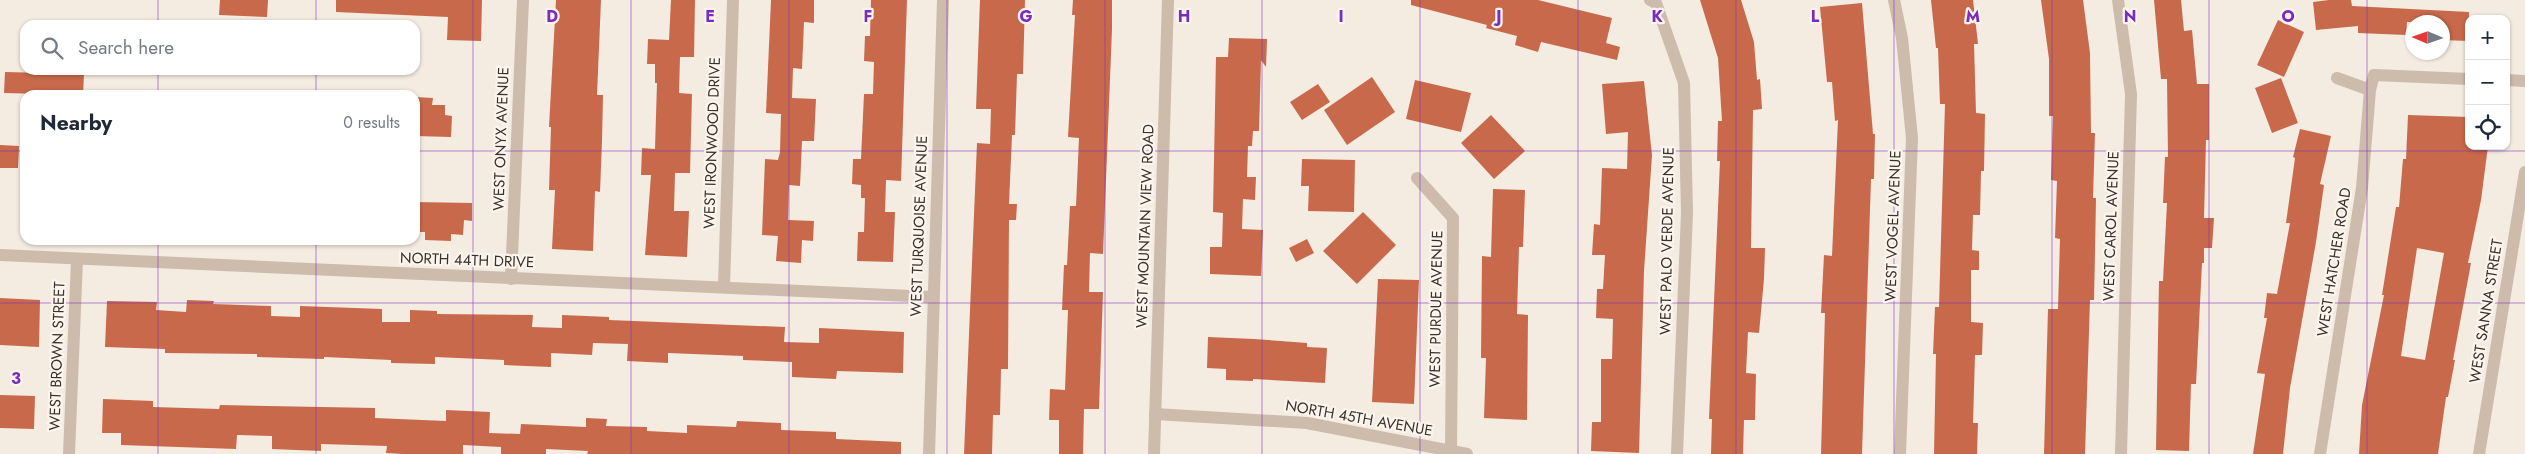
<!DOCTYPE html>
<meta charset="utf-8">
<style>
:root{--surface:#fff;--page:#f2f2f3;--text:#1f2937;--muted:#747a83;--line:#e0e1e3}
body{margin:0;font-family:Jost,sans-serif;background:var(--page);color:var(--text)}
.controls{position:absolute;right:15px;top:15px;display:grid;overflow:hidden;border-radius:10px;box-shadow:0 1px 4px #0004}
.controls button{width:45px;height:45px;display:grid;place-items:center;padding:0;border:0;border-bottom:1px solid var(--line);background:var(--surface);color:var(--text);font:25px sans-serif}
.compass{position:absolute;left:2405px;top:15px;width:45px;height:45px;border-radius:50%;background:var(--surface);box-shadow:0 1px 4px #0004;rotate:272deg}
.list{margin:0;padding:0;list-style:none}
h2{display:flex;justify-content:space-between;align-items:center;height:65px;margin:0;padding:0 20px;font-size:21px}
h2 small{font-size:16px;font-weight:400;color:var(--muted)}
.icon{flex:none;width:28px;height:28px;fill:none;stroke:currentColor;stroke-width:2;stroke-linecap:round;stroke-linejoin:round}
.map{position:relative;flex:none;width:2525px;height:454px;overflow:hidden}
.search{position:absolute;background:var(--surface);box-shadow:0 1px 4px #0004;left:20px;top:20px;width:400px;height:55px;display:flex;align-items:center;gap:12px;box-sizing:border-box;padding:0 18px;border-radius:15px;color:var(--muted);font-size:19px}
.panel{position:absolute;background:var(--surface);box-shadow:0 1px 4px #0004;left:20px;top:90px;width:400px;height:155px;border-radius:15px}
.map>svg:first-child{display:block}
.building{fill:#c8694b;fill-rule:evenodd}
.lines{fill:none;stroke-linecap:round;stroke-linejoin:round}
.minor{stroke:#cdbbac;stroke-width:12}
.tertiary{stroke:#cdbbac;stroke-width:12}
.grid{fill:none;stroke:#7b2cbf;stroke-width:1;stroke-opacity:0.55}
.labels{text-anchor:middle;dominant-baseline:central;stroke-width:4.5;stroke-linejoin:round;paint-order:stroke}
.street-label{font-size:15px;fill:#3b302b;stroke:#fbf5ee}
.grid-label{font-size:16px;text-anchor:middle;font-weight:bold;fill:#7b2cbf;stroke:#fbf5ee;stroke-width:4.5;stroke-linejoin:round;paint-order:stroke}
</style>
<div class="map">
<svg width="2525" height="454" viewBox="0 0 2525 454">
<rect width="100%" height="100%" fill="#f4ebe1"/>
<path class="building" d="M220,0H268L267,17L219,15Z
M336,0H482L481,41L447,40L448,17L336,12Z
M556,0H601L597,95H603L602,141L600,192L595,191L593,251L552,249L555,190H549L551,127H549Z
M671,0H695L694,57H680L679,93L692,94L690,173H675L674,211H689L687,257L645,255L651,175H641L642,148L655,149L657,83H655V64H647L648,39L669,40Z
M771,0H814V23L804,22L802,69L793,68L792,98L816,99L814,141H802L800,186L789,185L788,220L814,221L813,241L802,240L801,263L776,261L778,236L762,235L765,159L778,160L780,152L781,114L766,113Z
M871,0H907L901,181L886,180L885,212H895L893,262L857,261L858,232H864L865,198H861V185L852,184L853,159H861L864,94H873L874,62L864,61L865,36H870Z
M980,0H1025L1023,74H1017L1015,135H1012L1009,204H1017L1016,220H1009L1008,369H1001L1000,415H993L992,454H964L977,143L990,144L991,109H976Z
M1073,0H1112V29L1103,254L1090,253L1089,292H1103L1099,409H1084L1083,454H1059V420H1049L1050,389L1065,390L1068,310H1062L1064,265H1067L1070,206H1076L1079,138L1068,137L1075,15H1072Z
M1411,0H1538L1612,18L1606,43L1620,47L1617,60L1541,42L1538,52L1515,45L1517,36L1486,28L1487,25L1411,5Z
M1700,0H1741L1754,42L1757,80L1760,79L1762,109L1753,110L1751,248H1765L1764,279L1759,333L1748,332L1746,373L1756,374L1755,420H1744L1743,454H1711L1712,419H1709L1720,161H1717L1718,121H1722L1718,58Z
M1931,0H1973L1978,44H1974L1976,113L1985,114L1984,171H1981L1980,215H1973L1972,250L1979,251V270H1971V322L1983,323L1982,355H1975L1973,423H1978L1977,454H1934L1936,354H1933L1935,307H1939L1945,104H1940L1938,48H1936Z
M2041,0H2083L2090,53L2091,133H2095L2093,198H2096L2095,253L2094,300H2090L2085,454H2044L2048,309H2058L2060,239L2055,238L2057,181L2051,180L2053,116H2049V59Z
M2154,0H2181L2184,31L2192,30L2197,84H2209V140H2206L2204,218H2214L2212,248H2204V263H2202L2196,384H2191L2189,451L2156,450L2159,281H2163L2167,203H2163L2165,157H2168L2167,79H2161Z
M2329,0H2351L2352,6L2469,12V41L2442,40V22H2407L2406,35L2358,33V26L2316,30L2313,2Z
M1862,3L1873,134H1875L1874,179H1871L1862,454H1821L1825,313H1821L1824,255L1832,256L1838,120L1835,121L1832,82H1827L1820,7Z
M2278,20L2304,32L2284,77L2257,65Z
M1229,38L1267,39L1266,67L1261,60L1259,131H1253L1252,146H1248L1247,177H1256L1255,200L1243,199L1242,229L1263,230L1261,276L1210,274V247H1222L1223,213L1213,212L1216,57H1228Z
M5,72L84,74L83,95L4,93Z
M1372,77L1395,112L1347,145L1324,110Z
M2281,78L2298,123L2272,133L2255,88Z
M1415,80L1471,93L1461,132L1406,119Z
M1644,81L1652,155L1644,271L1639,453L1591,451L1592,422H1601V359H1612L1613,319L1596,318L1597,289H1603L1605,255H1592L1594,224L1600,225L1602,168L1627,169L1628,132L1606,134L1602,84Z
M1318,84L1330,102L1302,120L1290,102Z
M415,97L433,98L432,105H445V115L452,116L451,137L415,136Z
M1491,115L1525,151L1494,179L1461,143Z
M2408,115L2469,117V146H2488L2481,200L2468,263H2471L2453,360H2455L2448,397H2446L2438,454H2359L2362,405L2384,295H2382L2396,207H2399L2403,159H2406ZM2417,248L2444,253L2425,360L2401,356Z
M2300,129L2331,136L2320,184L2324,185L2316,242L2290,388L2283,454H2253L2265,374L2257,373L2267,318H2264L2267,293L2277,294L2290,223H2286L2295,158L2293,157Z
M0,145L19,146L18,168H0Z
M1302,159L1355,160L1354,212L1308,211L1309,186H1301Z
M1493,189L1525,190L1523,247H1519L1517,314L1528,315L1527,420L1484,418L1486,358H1481L1482,256L1491,257Z
M415,202L472,203V221L464,220L463,235L451,234V241L425,240V232H415Z
M1363,212L1396,245L1357,284L1323,251Z
M1307,239L1314,253L1296,262L1289,248Z
M1378,279L1419,280L1414,404L1372,402Z
M0,298L40,300L39,347L0,345Z
M187,300L214,301L213,304L271,306V316L300,317V306L382,309V322H410V310L437,311V314L533,315L532,327L562,328V315L609,317V320L785,327L784,342L819,343V328L904,332L903,373L837,371L836,379L792,377V362L743,360V356L668,353V363L627,361L628,344L593,343L592,355L551,353V367L504,365V360L435,357V364L391,363V360L324,357V359L257,357V354L165,353V349L105,347L107,301L157,302L156,310L186,312Z
M1208,337L1254,339L1307,343V347L1327,348L1325,383L1253,379V381L1226,380V369L1207,368Z
M0,395L35,396L34,429L0,428Z
M103,399L153,401V407L219,409L220,405L375,408V418L446,421V410L490,412L489,433L520,434L521,424L586,427V418L607,419L606,426L647,427V431L687,433V425L736,427L737,421L781,423V430L836,432V439L901,442V454H587L588,451L546,449V454H501V447L463,445V454H403L386,453L387,446L321,444V451L272,449V436L237,435L236,449L121,445V433H102Z"/>
<g class="lines">
<path class="minor" d="M1650,0L1656,3L1684,83L1687,213L1677,454
M1894,0L1902,38L1912,138L1900,454
M2118,0L2131,94L2121,454
M2337,78L2370,90
M2506,80L2525,81
M1417,178L1453,218L1451,454
M0,255L933,297
M511,279L523,0
M724,286L733,0
M1155,414L1307,423L1467,454
M69,454L77,260
M929,454L943,0
M2320,454L2362,188L2370,90L2374,75L2469,79
M2479,454L2525,172"/>
<path class="tertiary" d="M1154,454L1168,0"/>
</g>
<path class="grid" d="M158,0V25M316,0V25M473,0V454M631,0V454M789,0V454M947,0V454M1105,0V454M1262,0V454M1420,0V454M1578,0V454M1736,0V454M1894,0V454M2052,0V454M2209,0V454M2367,0V454M158,70V95M316,70V95M0,151H25M415,151H2525M158,240V454M316,240V454M0,303H2525"/>
<g class="labels">
<g class="street-label">
<text transform="translate(501 139) rotate(-88)">WEST ONYX AVENUE</text>
<text transform="translate(712 143) rotate(-88)">WEST IRONWOOD DRIVE</text>
<text transform="translate(919 226) rotate(-88)">WEST TURQUOISE AVENUE</text>
<text transform="translate(1145 226) rotate(-88)">WEST MOUNTAIN VIEW ROAD</text>
<text transform="translate(1893 226) rotate(-88)">WEST VOGEL AVENUE</text>
<text transform="translate(2111 226) rotate(-88)">WEST CAROL AVENUE</text>
<text transform="translate(1667 241) rotate(-89)">WEST PALO VERDE AVENUE</text>
<text transform="translate(467 260) rotate(2)">NORTH 44TH DRIVE</text>
<text transform="translate(2334 262) rotate(-81)">WEST HATCHER ROAD</text>
<text transform="translate(1436 309) rotate(-89)">WEST PURDUE AVENUE</text>
<text transform="translate(2486 311) rotate(-81)">WEST SANNA STREET</text>
<text transform="translate(57 356) rotate(-88)">WEST BROWN STREET</text>
<text transform="translate(1359 418) rotate(10)">NORTH 45TH AVENUE</text>
</g>
</g>
<g class="grid-label">
<text x="552" y="22">D</text>
<text x="710" y="22">E</text>
<text x="868" y="22">F</text>
<text x="1026" y="22">G</text>
<text x="1184" y="22">H</text>
<text x="1341" y="22">I</text>
<text x="1499" y="22">J</text>
<text x="1657" y="22">K</text>
<text x="1815" y="22">L</text>
<text x="1973" y="22">M</text>
<text x="2130" y="22">N</text>
<text x="2288" y="22">O</text>
<text x="16" y="384">3</text>
</g>
</svg>
<div class="controls">
<button>+</button>
<button>−</button>
<button><svg class="icon" aria-label="locate" viewBox="0 0 24 24"><circle cx="12" cy="12" r="6"/><path d="M12 2v4M12 18v4M2 12h4M18 12h4"/></svg></button>
</div>
<svg class="compass" viewBox="-18 -18 36 36"><path d="M0-13l5 13h-10z" fill="#e53935"/><path d="M0 13l5-13h-10z" fill="#747a83"/></svg>
<div class="search"><svg class="icon" aria-label="search" viewBox="0 0 24 24"><circle cx="10" cy="10" r="6"/><path d="M15 15l6 6"/></svg>Search here</div>
<section class="panel">
<h2>Nearby<small>0 results</small></h2>
<ul class="list">
</ul>
</section>
</div>
